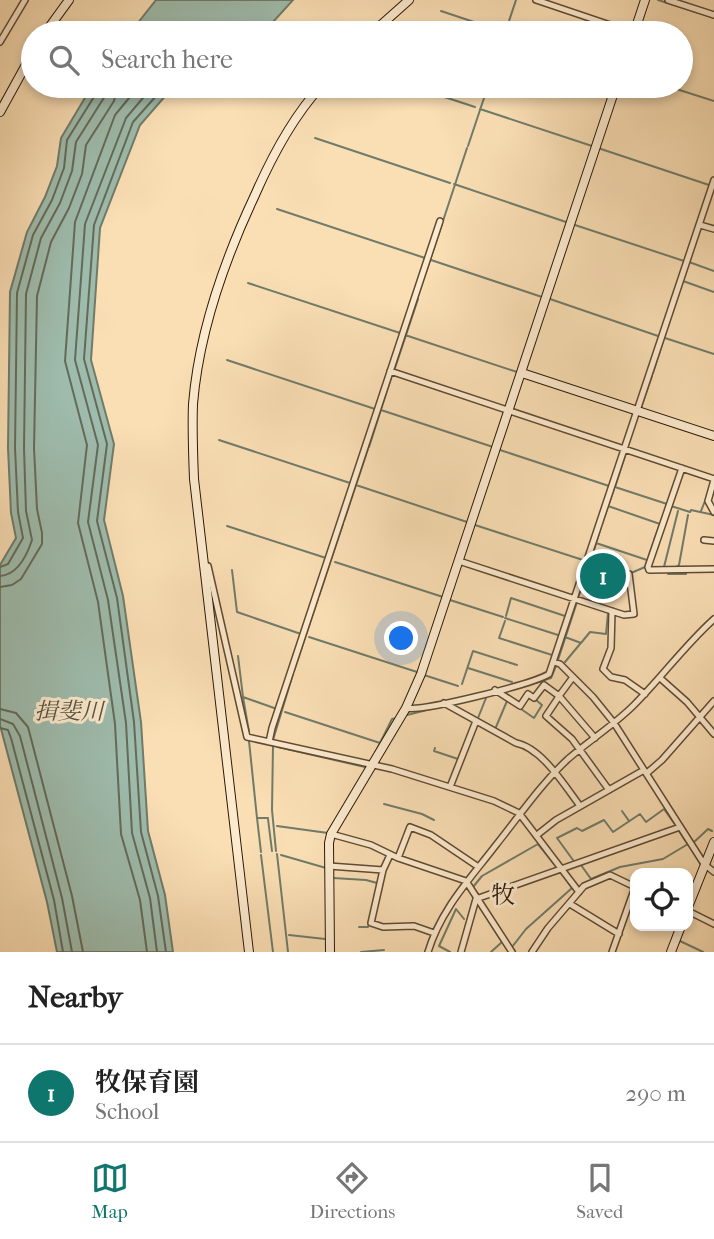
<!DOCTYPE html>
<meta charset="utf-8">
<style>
:root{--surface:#fff;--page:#f6f6f6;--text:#222;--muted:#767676;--line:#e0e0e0;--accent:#0f766e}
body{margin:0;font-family:"IM FELL French Canon","Noto Serif JP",serif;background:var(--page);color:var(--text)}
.controls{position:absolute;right:21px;bottom:21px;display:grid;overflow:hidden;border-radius:14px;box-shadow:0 4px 10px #0003}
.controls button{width:63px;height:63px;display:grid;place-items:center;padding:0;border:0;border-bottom:2px solid var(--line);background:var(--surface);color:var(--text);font:35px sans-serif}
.you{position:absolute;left:402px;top:639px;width:24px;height:24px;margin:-18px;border:5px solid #fff;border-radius:50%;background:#1a73e8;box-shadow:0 0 0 10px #1a73e833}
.badge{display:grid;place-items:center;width:46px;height:46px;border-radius:50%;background:var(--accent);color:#fff;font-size:23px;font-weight:700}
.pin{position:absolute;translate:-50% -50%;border:4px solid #fff;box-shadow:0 2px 7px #0006}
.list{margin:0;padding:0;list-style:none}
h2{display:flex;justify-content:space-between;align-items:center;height:91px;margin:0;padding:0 28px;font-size:30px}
h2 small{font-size:23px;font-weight:400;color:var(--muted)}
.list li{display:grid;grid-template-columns:46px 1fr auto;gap:21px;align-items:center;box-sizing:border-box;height:98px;padding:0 28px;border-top:2px solid var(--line)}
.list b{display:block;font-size:26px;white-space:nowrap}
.list p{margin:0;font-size:23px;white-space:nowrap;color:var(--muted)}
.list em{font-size:23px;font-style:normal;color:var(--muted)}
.icon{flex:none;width:38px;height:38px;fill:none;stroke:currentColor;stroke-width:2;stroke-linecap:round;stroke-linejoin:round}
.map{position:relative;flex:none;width:714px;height:952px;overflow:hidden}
.search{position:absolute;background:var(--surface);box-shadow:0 4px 10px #0003;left:21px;right:21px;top:21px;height:77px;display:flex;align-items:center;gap:18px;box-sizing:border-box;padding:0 24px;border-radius:38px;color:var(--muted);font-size:26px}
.sheet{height:189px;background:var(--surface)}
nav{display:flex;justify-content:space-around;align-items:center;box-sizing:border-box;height:98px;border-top:2px solid var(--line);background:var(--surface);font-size:19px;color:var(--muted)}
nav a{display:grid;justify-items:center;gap:4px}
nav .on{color:var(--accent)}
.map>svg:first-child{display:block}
.water{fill:#9ebcad;stroke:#707b6a;stroke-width:2}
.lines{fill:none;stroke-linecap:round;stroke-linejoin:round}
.shore{stroke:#656a59;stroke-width:2}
.stream{stroke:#707b6a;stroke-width:2}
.street-casing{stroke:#604a31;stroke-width:8}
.secondary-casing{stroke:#2c1905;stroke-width:10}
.street{stroke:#fceace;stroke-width:5}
.secondary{stroke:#fceace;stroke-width:8}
.labels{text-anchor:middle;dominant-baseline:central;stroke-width:6;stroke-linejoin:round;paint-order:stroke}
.water-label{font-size:23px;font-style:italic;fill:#545240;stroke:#fceace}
.quarter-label{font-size:24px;fill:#2c1905;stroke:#fceace}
</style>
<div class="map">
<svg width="714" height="952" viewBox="0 0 714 952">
<rect width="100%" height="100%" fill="#fadeb4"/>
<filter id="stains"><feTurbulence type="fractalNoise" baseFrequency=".00286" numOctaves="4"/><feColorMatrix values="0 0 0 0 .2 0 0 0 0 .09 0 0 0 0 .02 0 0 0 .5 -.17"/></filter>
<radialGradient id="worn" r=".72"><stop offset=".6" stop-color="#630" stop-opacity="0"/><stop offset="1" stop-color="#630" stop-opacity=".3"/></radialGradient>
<path class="water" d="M156,0H293L263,33H130Z
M92,86H174L140,125L100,228L91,360L114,444L104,520L123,596L141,722L148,831L165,895L173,952H57L47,902L0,725V565L16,538L11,513L8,448L10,292L27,232L45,197L57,166L61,138Z"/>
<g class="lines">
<path class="shore" d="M139,86L115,115L75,222L65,361L87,445L78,523L98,602L115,724L121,834L140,900L147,952
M153,86L126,118L85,224L75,360L98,445L88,522L108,600L126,723L132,833L150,898L157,952
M165,86L133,122L94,225L84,359L107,444L97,521L117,598L134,722L141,832L158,896L166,952
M0,567L8,564L23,538L18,512L15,448L17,293L33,235L52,200L64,168L67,140L97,92L98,86
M0,576C17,575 27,555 32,540L26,511L24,448L26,294L41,238L60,203L72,171L76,142L105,96L107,86
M0,587L12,585L21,579L42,544V533L37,509L34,448L37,296L51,242L69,208L82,174L86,145L114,101L117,86
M0,709L16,713L28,727L72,896L83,952
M0,719L13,724L20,736L62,898L72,952
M0,728L8,730L11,738L54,900L63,952"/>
<path class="stream" d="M658,0L714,18
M441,11L501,31
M505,33L516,0
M411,86L475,107
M667,86L714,101
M480,109L592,146
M315,138L450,183
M468,146L488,86
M598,148L709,185
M454,184L566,222
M277,209L425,258
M443,221L467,148
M575,225L684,261
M431,260L542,297
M689,262L714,271
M683,281L714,292
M248,283L400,333
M418,296L442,224
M550,299L658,336
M405,335L517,372
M665,338L714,354
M227,360L375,409
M394,371L418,299
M653,373L666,332
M641,408L652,376
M381,410L493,447
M219,440L350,483
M369,447L392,375
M500,450L609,486
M356,485L467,522
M615,487L667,504
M615,487L626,453
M608,506L660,524L654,540
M671,506L690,512L691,510L714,515
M701,511L705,501
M344,521L368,449
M602,524L614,489
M475,525L583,560
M227,526L326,558
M596,543L647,560
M591,560L601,527
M335,562L443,597
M590,563L627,575
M651,567H667
M664,567L678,511
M676,567L679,565L688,515
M232,570L237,612L301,634
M668,572V574H686V572
M631,573L645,567L653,544
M319,596L343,524
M578,598L588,569
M450,600L503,617
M506,616L511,598L565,616
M505,618L558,635
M505,621L499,638L552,655
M309,637L417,672
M565,637L581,643L590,632L606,634L608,613
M238,656L243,697
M558,660L577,602
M565,662L580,644
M468,668L512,682
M294,671L318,599
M424,675L458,686
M535,683L551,678L556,666
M462,684L473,651L517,665
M521,709L534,718L542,705L536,700
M285,712L380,743
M407,715L439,707
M478,718L486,698
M496,727L507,701
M249,732L243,697L277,709
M273,740L293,674
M249,741L257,818H268
M273,745L272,810L276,851
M278,747L365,767
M435,748L434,751L458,759
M375,753L392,719L397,718
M384,804L422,814L434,820
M622,811L629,821
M257,818L261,852
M268,819L272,851
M277,826L328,833
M679,831L689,846
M693,843L708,829L712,831
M277,854L288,952
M261,855L273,952
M281,855L326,868
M573,860L557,838L577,828L582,831L604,820L613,832L640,814L646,822L664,809L674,823
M581,865L591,879L620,867L663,859L688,844
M333,878L366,880L377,883
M477,893L473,887L482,876L538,844L555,865
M478,904L502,942L491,952
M359,927H368L369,923
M464,932L473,900
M289,935L325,939
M680,941L703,952
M512,947L526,929L572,888L562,874
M361,952L384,950
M450,952L439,946L456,909L464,919"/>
<defs>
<path id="street" d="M536,0L634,33
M668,0L714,15
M0,42L25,0
M700,225L714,229
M390,371L714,479
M682,468L648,567L649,570L714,569
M714,480L708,501L714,512
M704,540L714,541
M459,561L624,615L634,614L629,574
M208,566L247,737L392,769L494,801L519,813L579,892
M612,611L611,648L603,669L611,677L625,680L645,694
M554,662L560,664L593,697L614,723L704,864L714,872
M660,678L687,702L714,734
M495,690L520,706L528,694L534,698L544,685L559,696L573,677
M559,696L595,738
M558,698L546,716L572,739L609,790
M444,703L516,743C542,748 565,786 580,806
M406,708C422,712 533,684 549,674L714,180
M269,742L272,728L440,221
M647,773L662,760L714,701
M450,787L476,721
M331,834L371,845L398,858L466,881L512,952
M537,835L556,820L644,770
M390,855L383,870L371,923L383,927L414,926L434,933
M398,858L410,827L431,835L477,866
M329,866L383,870
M570,904L619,934
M688,911L714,924
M428,952C441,909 470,879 496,845C520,815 540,785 568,759C590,740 614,725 634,705C662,677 685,645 714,619
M461,952L476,899L680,827
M532,952L548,928L584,886L610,875L635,887L612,952"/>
<path id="secondary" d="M45,33L69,0
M372,33L409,0
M634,33L645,0
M0,112L33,52
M522,373L714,436
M688,907L714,842
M249,952L194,479C193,454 192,429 193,404C199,331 224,261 255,195C272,156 292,118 321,86
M330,952L329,843L331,834L406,708L421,674L616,86
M671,952L681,926"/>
</defs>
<use href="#street" class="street-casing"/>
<use href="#secondary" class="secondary-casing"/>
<use href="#street" class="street"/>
<use href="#secondary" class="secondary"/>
</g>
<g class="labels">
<g class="water-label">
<text x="69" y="711">揖斐川</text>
</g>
<g class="quarter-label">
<text x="503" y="895">牧</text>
</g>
</g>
<rect width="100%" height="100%" filter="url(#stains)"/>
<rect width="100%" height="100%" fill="url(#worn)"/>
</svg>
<div class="controls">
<button><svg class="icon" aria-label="locate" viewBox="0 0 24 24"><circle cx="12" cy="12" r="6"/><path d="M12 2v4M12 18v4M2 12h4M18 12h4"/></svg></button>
</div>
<div class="you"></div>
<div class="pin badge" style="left:603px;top:576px">1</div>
<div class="search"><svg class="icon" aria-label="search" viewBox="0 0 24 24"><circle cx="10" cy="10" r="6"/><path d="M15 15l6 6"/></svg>Search here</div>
</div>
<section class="sheet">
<h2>Nearby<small></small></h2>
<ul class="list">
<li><span class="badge">1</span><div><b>牧保育園</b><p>School</p></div><em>290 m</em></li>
</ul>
</section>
<nav>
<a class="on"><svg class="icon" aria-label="map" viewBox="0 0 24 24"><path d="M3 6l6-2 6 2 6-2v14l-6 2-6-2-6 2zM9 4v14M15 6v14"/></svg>Map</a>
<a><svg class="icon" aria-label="directions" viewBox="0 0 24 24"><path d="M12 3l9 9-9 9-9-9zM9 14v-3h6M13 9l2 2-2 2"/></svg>Directions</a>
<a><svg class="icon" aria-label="saved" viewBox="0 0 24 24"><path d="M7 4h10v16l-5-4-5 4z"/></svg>Saved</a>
</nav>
